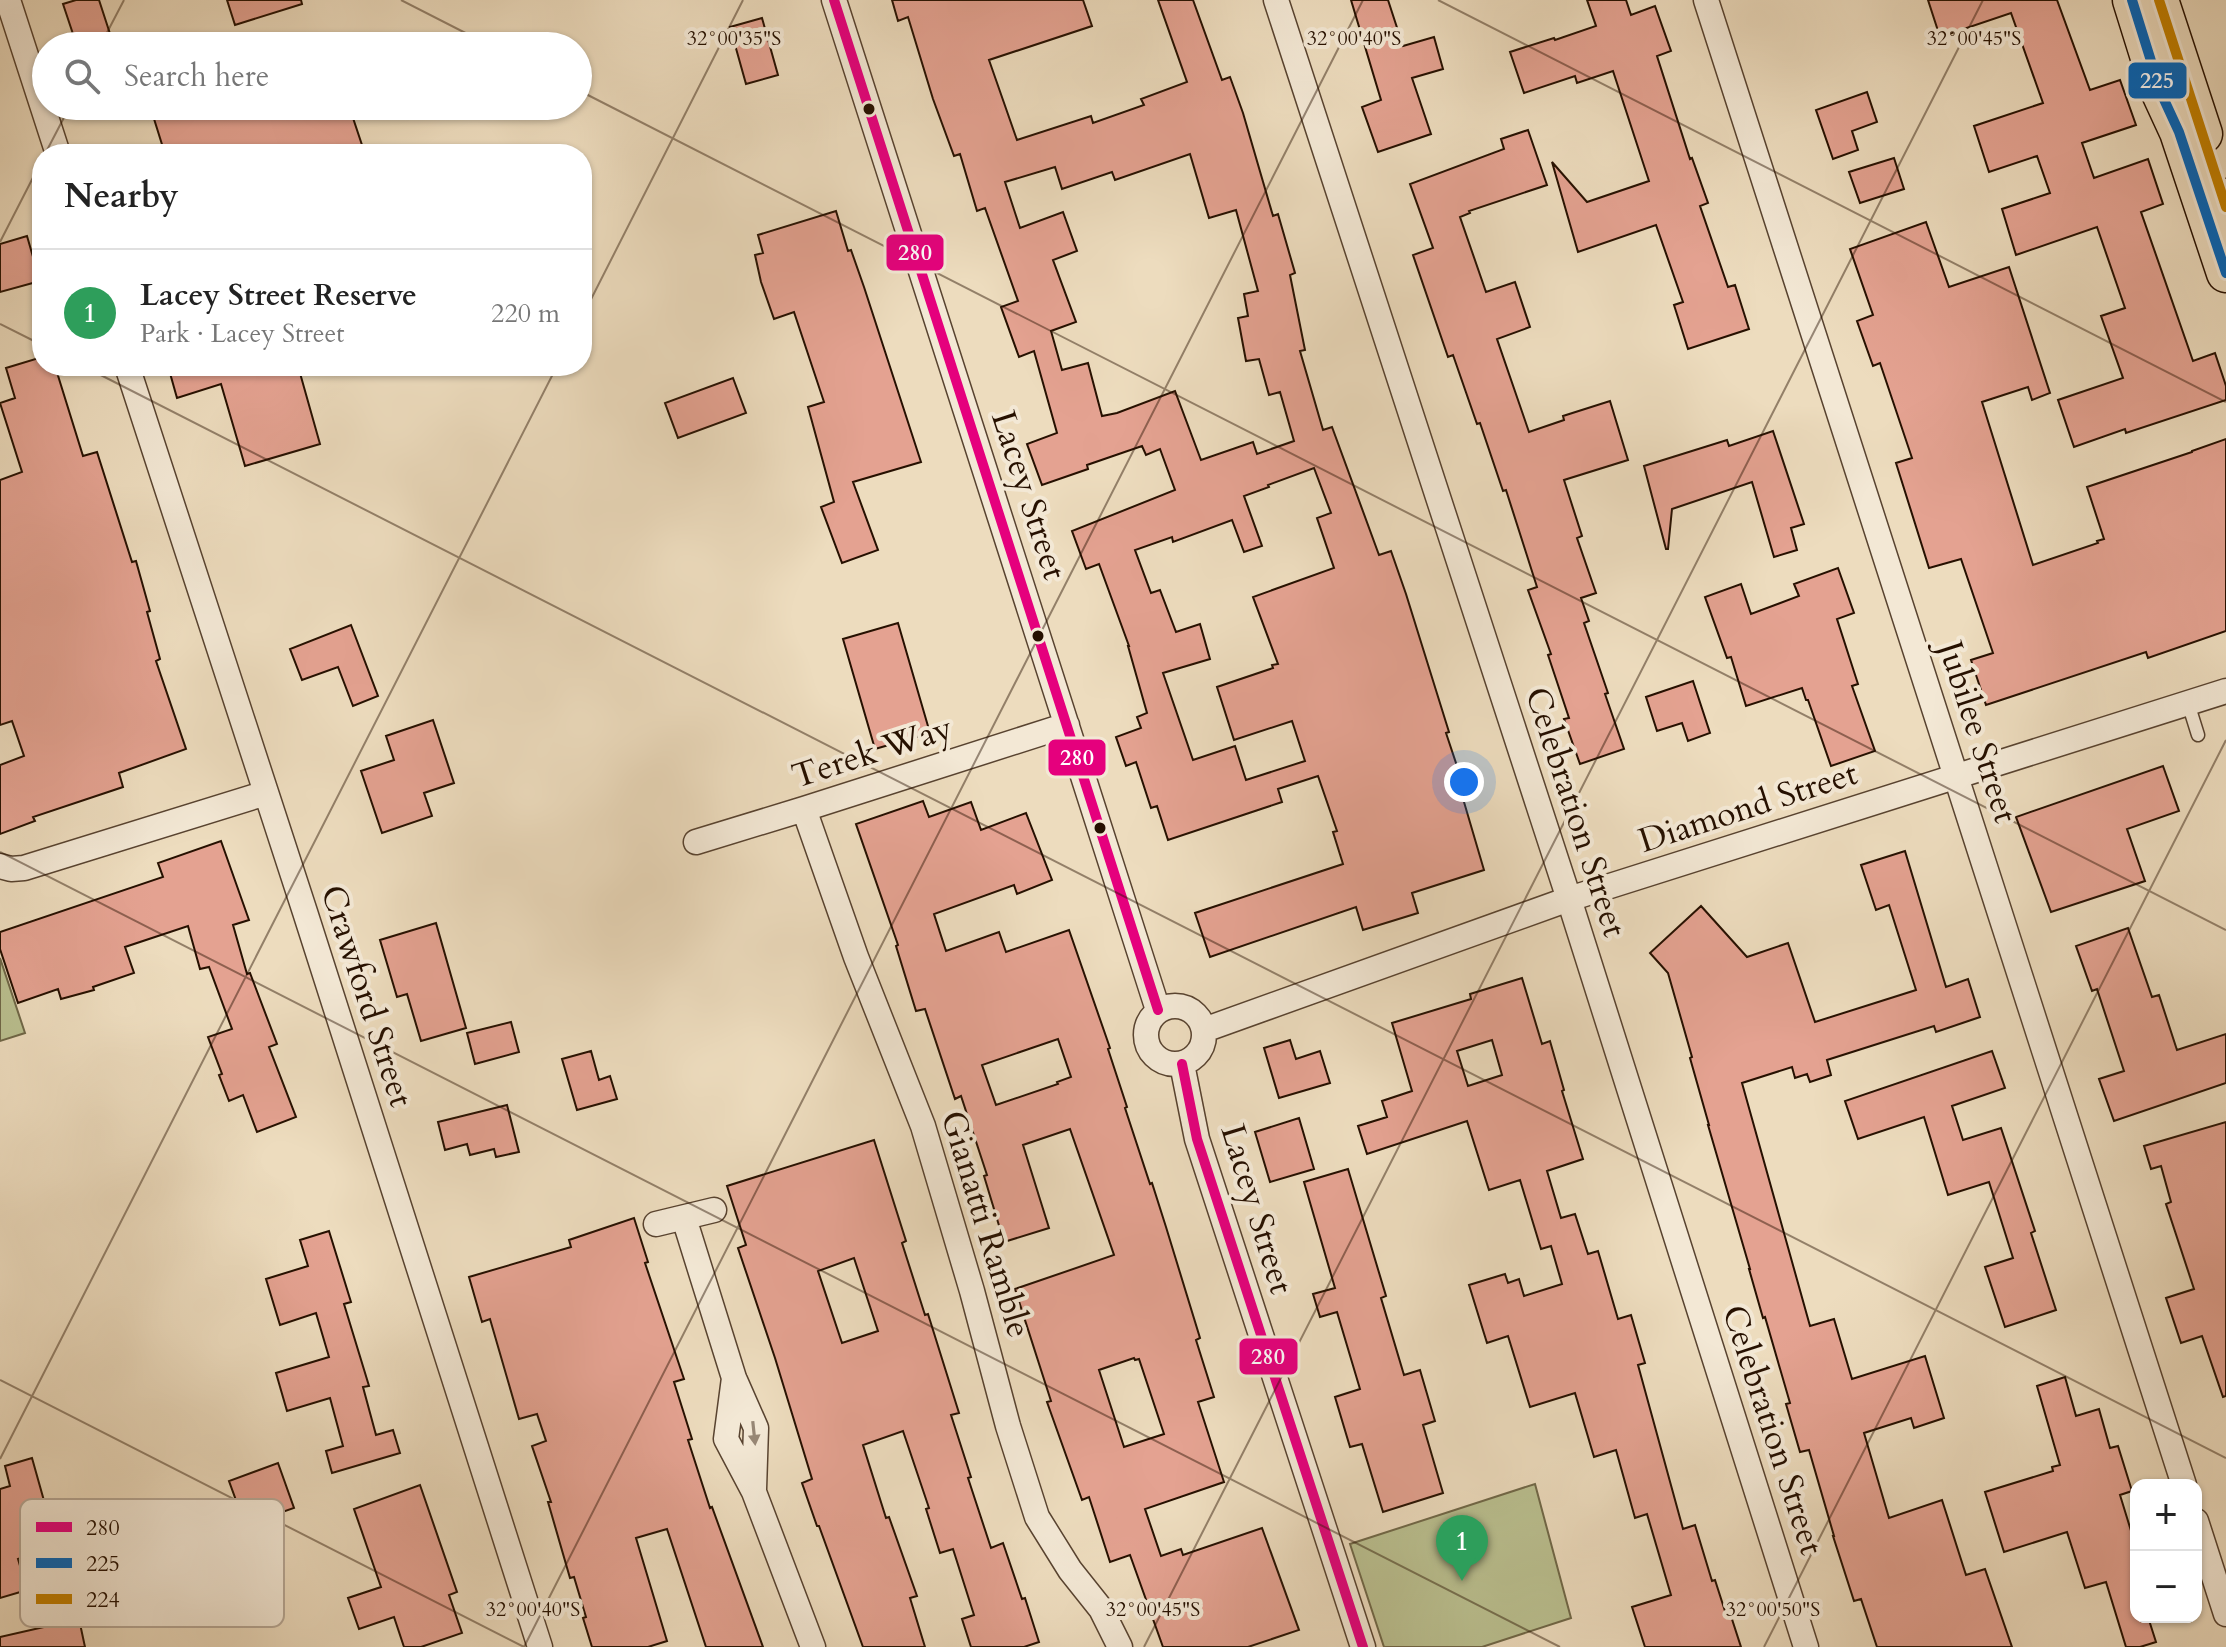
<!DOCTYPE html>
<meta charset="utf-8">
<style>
:root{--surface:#fff;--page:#f2f2f2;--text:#222;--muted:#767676;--line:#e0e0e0;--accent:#8f2418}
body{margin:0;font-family:Cardo,serif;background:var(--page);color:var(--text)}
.controls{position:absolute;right:24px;bottom:24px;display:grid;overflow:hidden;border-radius:16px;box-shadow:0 2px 6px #0004}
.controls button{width:72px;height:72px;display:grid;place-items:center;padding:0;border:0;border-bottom:2px solid var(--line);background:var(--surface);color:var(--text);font:40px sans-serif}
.you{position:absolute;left:1464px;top:782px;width:28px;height:28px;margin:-20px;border:6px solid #fff;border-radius:50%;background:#1a73e8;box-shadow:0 0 0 12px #1a73e833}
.badge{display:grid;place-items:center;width:52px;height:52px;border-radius:50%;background:var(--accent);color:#fff;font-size:26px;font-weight:700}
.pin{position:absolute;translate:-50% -66px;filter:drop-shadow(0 2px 4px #0008)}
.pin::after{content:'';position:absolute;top:42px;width:28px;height:24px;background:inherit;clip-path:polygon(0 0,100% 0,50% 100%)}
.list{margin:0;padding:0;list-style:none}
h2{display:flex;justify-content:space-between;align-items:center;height:104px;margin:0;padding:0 32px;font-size:34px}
h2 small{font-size:26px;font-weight:400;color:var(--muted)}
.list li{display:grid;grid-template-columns:52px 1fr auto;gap:24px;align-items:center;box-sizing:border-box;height:128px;padding:0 32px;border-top:2px solid var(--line)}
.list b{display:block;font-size:30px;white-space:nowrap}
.list p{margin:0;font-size:26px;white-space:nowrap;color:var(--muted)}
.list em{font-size:26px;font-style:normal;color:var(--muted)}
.icon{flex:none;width:44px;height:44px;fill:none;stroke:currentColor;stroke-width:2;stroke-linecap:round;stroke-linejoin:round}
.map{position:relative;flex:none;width:2226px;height:1647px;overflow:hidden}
.search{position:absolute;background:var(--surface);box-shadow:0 2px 6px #0004;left:32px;top:32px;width:560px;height:88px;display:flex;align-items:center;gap:20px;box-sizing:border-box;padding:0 28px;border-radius:44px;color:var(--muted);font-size:30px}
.panel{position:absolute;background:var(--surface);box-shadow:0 2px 6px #0004;left:32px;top:144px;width:560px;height:232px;border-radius:32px}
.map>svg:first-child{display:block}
.green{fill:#bac090;stroke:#706848;stroke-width:2}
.building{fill:#e4a291;stroke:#261000;stroke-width:2;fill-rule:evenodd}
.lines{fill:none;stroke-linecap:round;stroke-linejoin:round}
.service-casing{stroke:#584330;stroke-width:15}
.minor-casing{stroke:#584330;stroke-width:27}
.primary-casing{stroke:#261000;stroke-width:41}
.service{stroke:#f3e8d5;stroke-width:12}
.minor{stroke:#f3e8d5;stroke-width:24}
.primary{stroke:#eddcbe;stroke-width:38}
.bus-1-casing{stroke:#f3e8d5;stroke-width:16}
.bus-2-casing{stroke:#f3e8d5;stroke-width:16}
.bus-3-casing{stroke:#f3e8d5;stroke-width:16}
.bus-1{stroke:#e5007d;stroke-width:10}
.bus-2{stroke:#0065bd;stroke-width:10}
.bus-3{stroke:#c38000;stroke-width:10}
.oneway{fill:#978775}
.ticks{fill:none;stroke:#261000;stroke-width:2;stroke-opacity:0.45}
.bus-dot{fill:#261000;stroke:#f3e8d5;stroke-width:3}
.labels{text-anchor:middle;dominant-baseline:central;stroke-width:8;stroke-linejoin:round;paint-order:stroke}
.street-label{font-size:34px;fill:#261000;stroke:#f3e8d5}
.key{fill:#f3e8d5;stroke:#b6a795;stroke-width:2}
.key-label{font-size:22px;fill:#261000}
.ticks-label{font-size:20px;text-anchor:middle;fill:#261000;stroke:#f3e8d5;stroke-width:8;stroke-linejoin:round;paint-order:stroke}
.line-badge{stroke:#f3e8d5;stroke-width:3}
.badge-label{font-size:22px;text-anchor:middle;font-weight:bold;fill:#fff}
</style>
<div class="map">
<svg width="2226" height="1647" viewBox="0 0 2226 1647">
<rect width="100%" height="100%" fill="#eddcbe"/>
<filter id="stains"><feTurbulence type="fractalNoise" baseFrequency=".0025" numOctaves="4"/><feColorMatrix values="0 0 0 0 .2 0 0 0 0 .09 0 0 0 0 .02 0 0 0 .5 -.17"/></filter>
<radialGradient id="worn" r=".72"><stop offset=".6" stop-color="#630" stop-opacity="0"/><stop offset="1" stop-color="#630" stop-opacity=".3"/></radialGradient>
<path class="green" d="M0,958L25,1033L0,1041Z
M1535,1484L1571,1618L1482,1647H1384L1350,1544Z"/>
<path class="building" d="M76,0H99L114,46H77L63,4Z
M227,0H301L302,4L235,25Z
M892,0H1083L1092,26L989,60L1017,140L1091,116L1093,123L1144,105L1141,99L1187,82L1158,0H1193L1222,80L1230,77L1243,113L1273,216L1278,214L1295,273L1290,275L1305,350L1300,351L1323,430L1332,427L1379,555L1391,551L1406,594L1449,732L1446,733L1463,784L1459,785L1484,870L1412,893L1418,913L1363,930L1356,907L1210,957L1195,913L1343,864L1333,832L1337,831L1318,776L1278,789L1282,802L1168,840L1157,806L1151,808L1136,762L1126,766L1116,737L1141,728L1137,717L1147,713L1128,646H1129L1099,564L1086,569L1072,531L1175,490L1160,449L1146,455L1142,446L1087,465L1088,469L1042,485L1027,444L1057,433L1034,351L1019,357L1001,307L1018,301L985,208L977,211L960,154L954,156L933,99L908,17L898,21ZM1190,154L1209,218L1236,210L1258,291L1244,294L1248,316L1238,318L1246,361L1259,359L1269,395L1280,392L1294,441L1257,454L1253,442L1201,460L1175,391L1117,413L1102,416L1088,363L1062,370L1051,331L1076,322L1053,260L1077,251L1063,212L1020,228L1005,182L1055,167L1062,189L1112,172L1115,180ZM1314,468L1331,513L1317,518L1334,568L1253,597L1278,664L1272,665L1273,668L1217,687L1234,740L1292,721L1305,761L1246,780L1235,746L1193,760L1163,673L1210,659L1200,624L1176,632L1160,590L1151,593L1135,550L1172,537L1173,542L1232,520L1244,552L1262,546L1244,496L1269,487L1268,485Z
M1351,0H1388L1403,46L1434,37L1443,69L1412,78L1431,134L1378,152L1362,107L1381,100Z
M1587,0H1626L1631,15L1655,6L1671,51L1657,56L1690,159L1692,158L1708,203L1700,206L1728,287L1735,285L1749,329L1688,349L1674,305L1683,302L1656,225L1578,252L1552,162L1587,202L1649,181L1613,71L1577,83L1575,76L1524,93L1510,52L1554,38L1555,40L1596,26Z
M1928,0H2057L2090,90L2120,80L2136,125L2082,143L2094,178L2148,159L2163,204L2141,212L2193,361L2215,353L2226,386V400L2126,433L2125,429L2074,447L2058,400L2123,378L2101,316L2125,308L2097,227L2016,255L2002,209L2050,193L2037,156L1989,172L1974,126L2043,103L2011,13L1940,37Z
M762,18L778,75L746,84L730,27Z
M1867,92L1877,122L1852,131L1858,150L1833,159L1816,110Z
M150,106H349L365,154H165Z
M1528,130L1547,185L1469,211L1470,213L1460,217L1486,292L1515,282L1530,327L1497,339L1529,432L1564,420L1563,416L1610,401L1628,460L1564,480L1582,536L1577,538L1596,593L1581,598L1589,621L1584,623L1608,693L1605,694L1624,749L1580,764L1564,719L1569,718L1548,655L1551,654L1528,590L1537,587L1506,490L1503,491L1480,423L1477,424L1453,355L1448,357L1413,255L1433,248L1410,184L1504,149L1501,139Z
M1894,158L1904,189L1860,203L1849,172Z
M836,211L848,251L851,250L864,287L921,462L853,482L878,550L842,563L821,507L834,502L808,407L824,402L794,312L774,319L761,282L755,255L763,253L758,235Z
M1926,222L1949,287L2009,267L2050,393L2032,400L2028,387L1982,402L2033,565L2098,543L2097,541L2104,539L2087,487L2192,452V451L2226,439V631L2148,658L2146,652L1986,705L1971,660L1993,653L1961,559L1929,568L1896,463L1912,458L1880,363L1873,366L1857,321L1873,315L1850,249Z
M27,236L40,281L0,292V244Z
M42,357V366H55L83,456L97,452L132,562L136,561L150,611L147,612L160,659L156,661L186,749L119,773L123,787L33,817L35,821L0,834V765L24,756L12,721L0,725V480L22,472L0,403L15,398L6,368Z
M168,366H298L320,444L245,466L221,384L177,398Z
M733,378L746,413L678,438L665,403Z
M1773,431L1804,524L1791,528L1797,550L1774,557L1752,482L1672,509L1668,549H1666L1644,466L1727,440L1729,446Z
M1838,568L1854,613L1837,619L1858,684L1852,686L1875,751L1831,766L1808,700H1806L1802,688L1746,706L1731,657L1727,658L1705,597L1741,584L1751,614L1799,596L1794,584Z
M898,623L930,733L875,749L843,639Z
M351,625L378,696L353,706L338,667L302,680L290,649Z
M1693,681L1710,733L1688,741L1682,723L1657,731L1646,697Z
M433,720L454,783L424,793L432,816L382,833L361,771L394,760L386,736Z
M2163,766L2179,811L2127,829L2145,881L2051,912L2016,817Z
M923,801L929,817L971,802L981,830L1026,813L1052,880L1017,894L1014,885L934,914L946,951L999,932L1006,952L1069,930L1110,1048L1108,1049L1127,1107L1125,1108L1150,1184L1152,1183L1166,1227L1200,1338L1196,1340L1214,1397L1198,1402L1224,1482L1145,1509L1161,1556L1181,1549L1183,1555L1262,1528L1299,1630L1248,1647H1163L1130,1555L1110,1562L1089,1497L1082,1500L1047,1402L1051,1401L1015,1289L1114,1255L1070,1129L1023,1145L1049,1228L1004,1242L984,1176L987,1175L961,1096L955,1099L925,1009L916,1011L896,946L898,945L856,824ZM1058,1039L1071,1077L1057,1082L1058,1084L996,1105L982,1065ZM1134,1358L1135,1360L1139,1359L1164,1434L1124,1447L1099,1370Z
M221,841L249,920L233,925L247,974L250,973L277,1044L269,1047L296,1117L257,1132L243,1095L229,1101L219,1075L222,1074L208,1037L232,1029L209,967L200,969L188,926L125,947L134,973L93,987L94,990L61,999L58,989L18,1003L0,949V932L163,877L158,863Z
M1905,851L1946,987L1968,979L1980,1017L1936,1032L1934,1026L1827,1060L1831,1075L1810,1082L1807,1074L1795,1078L1792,1067L1742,1083L1810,1326L1834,1319L1852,1379L1925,1356L1944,1418L1914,1428L1911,1418L1864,1433L1889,1518L1942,1500L1966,1575L1985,1569L2012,1647H1877L1861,1599L1854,1601L1833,1536H1834L1809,1450L1800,1452L1786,1404L1790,1403L1765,1317L1763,1318L1749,1269H1750L1708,1125H1709L1690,1058L1692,1057L1668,973L1650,953L1701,906L1747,957L1788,943L1815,1022L1916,990L1889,905L1876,910L1861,865Z
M436,923L466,1028L421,1041L407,994L397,997L380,940Z
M2128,928L2152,997L2159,995L2177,1050L2226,1034V1083L2114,1121L2099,1079L2124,1071L2097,989L2092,991L2076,946Z
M1522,978L1542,1044L1550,1041L1564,1090L1562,1091L1583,1159L1547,1171L1561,1218L1575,1214L1588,1254L1598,1251L1618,1319L1631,1315L1645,1363L1638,1365L1683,1529L1695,1525L1712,1581L1715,1580L1725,1611L1729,1610L1741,1647H1645L1632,1607L1671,1595L1647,1514L1635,1518L1616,1450L1594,1457L1575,1393L1530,1407L1508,1336L1487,1343L1469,1285L1505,1274L1508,1283L1519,1279L1524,1296L1562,1284L1551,1246L1541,1249L1520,1180L1489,1190L1467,1121L1367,1154L1358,1126L1387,1117L1382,1101L1412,1091L1392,1023L1471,999L1470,994ZM1492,1040L1502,1075L1468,1086L1457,1051Z
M511,1022L519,1052L475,1064L467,1033Z
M1290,1040L1296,1059L1320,1051L1330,1083L1279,1098L1264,1048Z
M591,1051L599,1080L610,1076L617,1099L577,1110L562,1059Z
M1992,1051L2005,1088L1952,1106L1963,1140L2001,1128L2035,1231L2031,1233L2056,1310L2005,1327L1985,1267L2013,1258L1989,1182L1948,1195L1924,1117L1858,1139L1845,1101Z
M507,1105L519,1152L496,1157L494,1149L470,1155L467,1144L445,1150L438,1122Z
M1299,1118L1314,1169L1270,1182L1255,1132Z
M2226,1122V1396L2223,1397L2202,1336L2181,1343L2166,1298L2194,1289L2166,1204L2171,1202L2161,1166L2151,1169L2144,1146Z
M874,1140L906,1241L902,1243L925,1315L928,1314L959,1413L951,1415L971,1477L968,1478L991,1548L1003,1543L1022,1599L1025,1598L1039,1642L1024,1647H971L962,1619L974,1615L953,1549L940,1553L926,1509L929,1508L903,1431L863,1445L886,1518L889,1517L917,1596L910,1598L925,1647H863L819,1526H817L802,1483L812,1479L775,1358L738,1248L746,1245L727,1186ZM854,1258L878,1331L842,1343L818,1271Z
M1348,1169L1386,1296L1381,1298L1404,1375L1420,1370L1435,1421L1423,1425L1443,1493L1383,1512L1362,1444L1350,1447L1335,1397L1360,1389L1337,1312L1320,1317L1313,1294L1335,1288L1304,1182Z
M634,1218L648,1262L645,1263L684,1379L674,1382L692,1439L688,1440L710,1508L712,1507L763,1647H706L667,1529L636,1538L667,1641L648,1647H592L583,1618L586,1617L574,1577L570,1578L548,1502H551L532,1446L546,1441L537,1414L519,1419L490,1319L482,1322L469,1277L571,1247L569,1240Z
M329,1231L351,1302L344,1304L369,1386L363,1387L376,1435L393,1430L400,1453L332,1473L326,1451L343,1446L330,1398L287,1411L276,1373L329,1357L316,1313L280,1325L266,1279L308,1266L300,1240Z
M2065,1377L2076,1416L2099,1409L2110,1448L2118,1446L2132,1491L2120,1495L2136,1547V1617H2148L2156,1642L2140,1647H2126L2106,1582L2085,1588L2067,1532L2004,1552L1985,1492L2053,1471L2052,1467L2060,1465L2037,1386Z
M32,1458L57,1547L18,1559L27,1590L0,1598V1489L10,1486L5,1466Z
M278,1463L294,1508L245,1525L229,1481Z
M420,1485L457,1592L449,1595L462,1633L421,1647H404L394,1617L359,1629L348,1598L381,1587L354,1509Z
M79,1619L85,1647H0V1637Z"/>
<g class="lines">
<defs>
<path id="service" d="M2203,193L2226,185
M2188,703L2198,735"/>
<path id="minor" d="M8,0L58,154
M834,0L1158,1010
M1276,0L1569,899L1806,1647
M1706,0L2184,1485
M127,366L305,912L540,1647
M804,809L856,957L923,1126L972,1291L1008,1426L1037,1517L1070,1570L1101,1609L1120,1647
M696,842L804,809L1067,725
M0,866L11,869L24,868L266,793
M1146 1035a29 29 0 1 1 58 0a29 29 0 1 1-58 0Z
M1204,1030L1569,899L2226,691
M1182,1064L1197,1139L1363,1647
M684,1218L734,1378L756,1428L754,1489
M656,1224L714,1210
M734,1378L726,1439L754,1492L813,1647
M2196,1521L2226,1614"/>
<path id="primary" d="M2132,0L2161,93L2179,132L2226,273
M2159,0L2203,134"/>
</defs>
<use href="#service" class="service-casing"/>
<use href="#minor" class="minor-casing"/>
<use href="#primary" class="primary-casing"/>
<use href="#service" class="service"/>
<use href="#minor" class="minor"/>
<use href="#primary" class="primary"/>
<defs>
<path id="bus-1" d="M834,0L1158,1010
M1182,1064L1197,1139L1363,1647"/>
<path id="bus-2" d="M2132,0L2161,93L2179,132L2226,273"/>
<path id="bus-3" d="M2159,0L2226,207"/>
</defs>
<use href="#bus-1" class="bus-1-casing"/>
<use href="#bus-2" class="bus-2-casing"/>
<use href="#bus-3" class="bus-3-casing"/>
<use href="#bus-1" class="bus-1"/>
<use href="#bus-2" class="bus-2"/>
<use href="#bus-3" class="bus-3"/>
</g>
<defs><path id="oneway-solid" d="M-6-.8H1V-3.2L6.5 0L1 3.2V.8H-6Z" transform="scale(2)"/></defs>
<use class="oneway" href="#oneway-solid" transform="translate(754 1433) rotate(84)"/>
<path class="ticks" d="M401,0L491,46M1438,0L2226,402M100,46L124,0M578,90L2226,930M45,154L70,106M0,242L42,160M582,317L743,0M0,324L42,345M83,366L2226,1458M0,852L1560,1647M0,1380L524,1647M0,1459L557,366M524,1647L1363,0M1144,1647L1983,0M1764,1647L2226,740"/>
<g class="bus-dot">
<circle cx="869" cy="109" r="7"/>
<circle cx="1038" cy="636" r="7"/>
<circle cx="1100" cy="828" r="7"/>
</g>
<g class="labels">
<g class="street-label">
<text transform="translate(1029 495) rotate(72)">Lacey Street</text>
<text transform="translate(1978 732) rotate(72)">Jubilee Street</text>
<text transform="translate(872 752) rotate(-18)">Terek Way</text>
<text transform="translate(1748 807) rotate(-18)">Diamond Street</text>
<text transform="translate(1576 812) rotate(72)">Celebration Street</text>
<text transform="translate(367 996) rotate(72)">Crawford Street</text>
<text transform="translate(1257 1209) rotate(73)">Lacey Street</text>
<text transform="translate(986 1224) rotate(73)">Gianatti Ramble</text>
<text transform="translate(1773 1430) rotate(72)">Celebration Street</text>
</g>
</g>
<rect x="20" y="1499" width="264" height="128" rx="12" class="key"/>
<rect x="36" y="1522" width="36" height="10" fill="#e5007d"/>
<rect x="36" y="1558" width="36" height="10" fill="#0065bd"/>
<rect x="36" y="1594" width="36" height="10" fill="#c38000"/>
<g class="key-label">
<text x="86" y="1535">280</text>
<text x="86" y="1571">225</text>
<text x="86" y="1607">224</text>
</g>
<g class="ticks-label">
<text x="734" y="45">32°00'35"S</text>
<text x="1354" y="45">32°00'40"S</text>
<text x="1974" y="45">32°00'45"S</text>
<text x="533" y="1616">32°00'40"S</text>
<text x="1153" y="1616">32°00'45"S</text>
<text x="1773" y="1616">32°00'50"S</text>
</g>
<g class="line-badge">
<rect x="2127" y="61" width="61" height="39" rx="8" fill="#0065bd"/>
<rect x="885" y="233" width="60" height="39" rx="8" fill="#e5007d"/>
<rect x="1047" y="738" width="60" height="39" rx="8" fill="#e5007d"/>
<rect x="1238" y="1337" width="61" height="39" rx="8" fill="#e5007d"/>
</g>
<g class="badge-label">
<text x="2157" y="88">225</text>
<text x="915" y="260">280</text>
<text x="1077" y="765">280</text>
<text x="1268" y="1364">280</text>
</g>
<rect width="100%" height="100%" filter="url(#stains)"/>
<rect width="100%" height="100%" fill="url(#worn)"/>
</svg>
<div class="controls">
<button>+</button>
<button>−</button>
</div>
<div class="you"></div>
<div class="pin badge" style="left:1462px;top:1581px;background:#2e9e5b">1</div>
<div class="search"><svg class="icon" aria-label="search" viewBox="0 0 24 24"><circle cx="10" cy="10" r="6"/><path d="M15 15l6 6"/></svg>Search here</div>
<section class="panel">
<h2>Nearby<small></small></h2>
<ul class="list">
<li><span class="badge" style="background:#2e9e5b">1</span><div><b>Lacey Street Reserve</b><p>Park · Lacey Street</p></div><em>220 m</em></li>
</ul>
</section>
</div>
